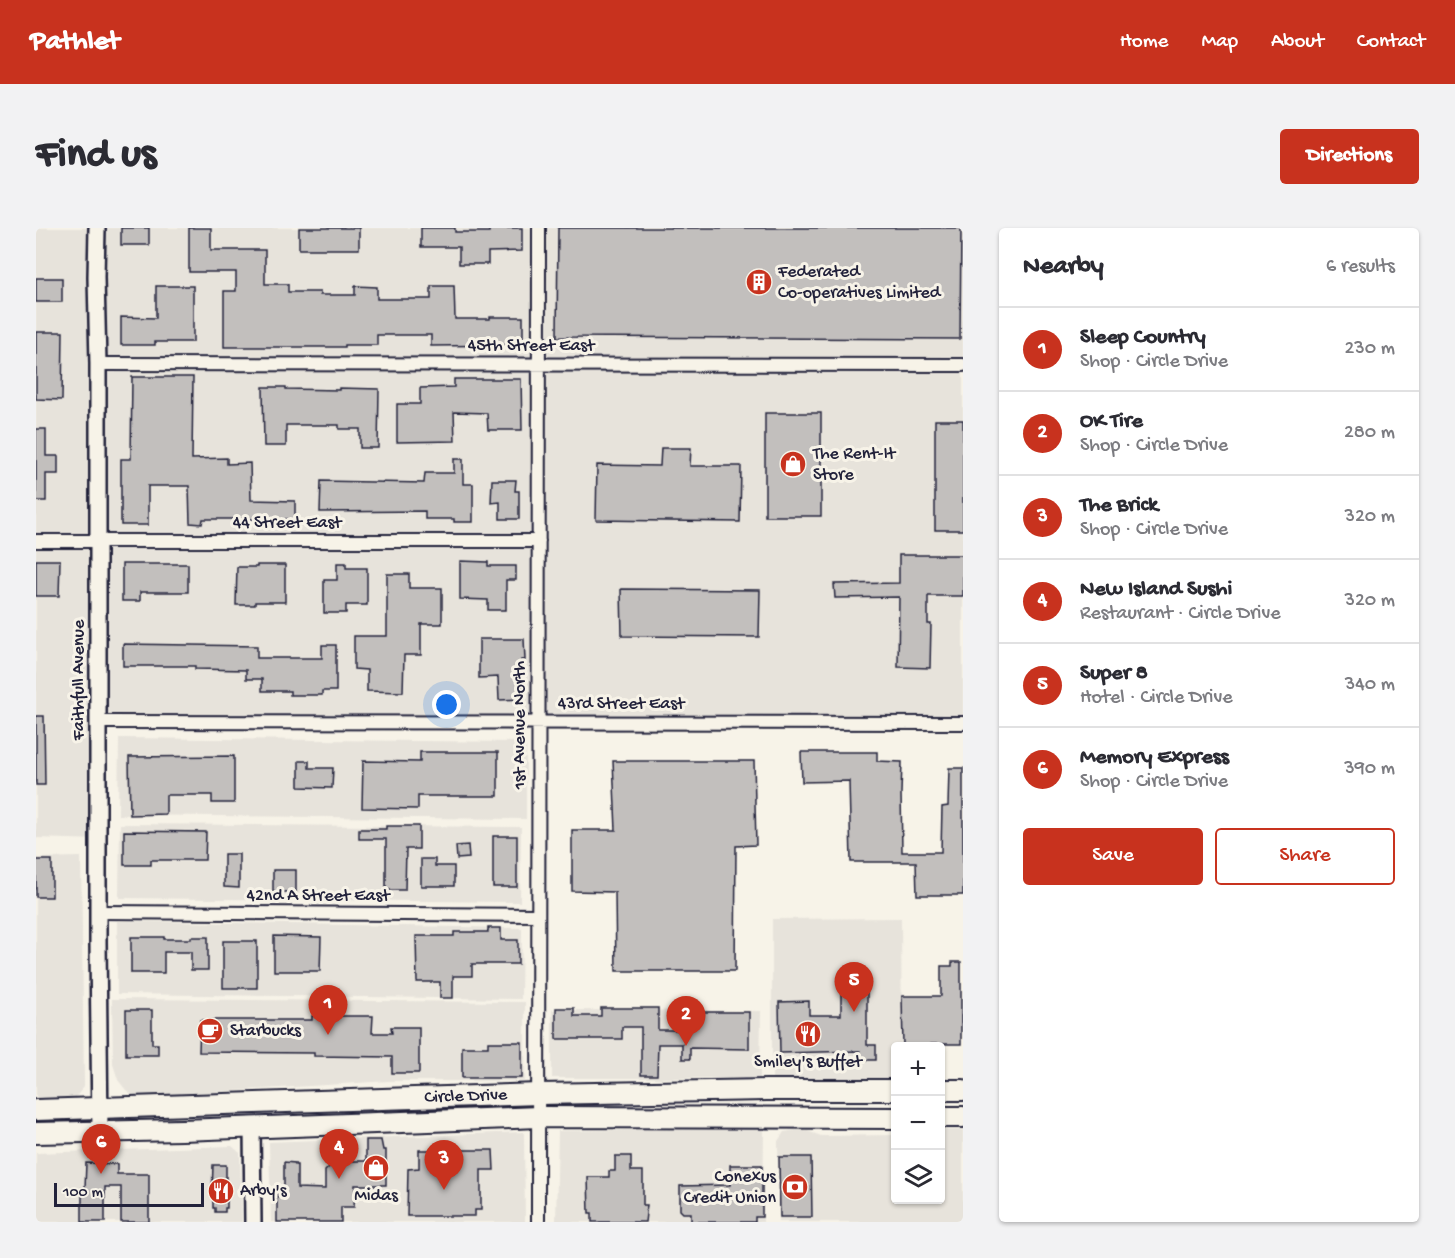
<!DOCTYPE html>
<meta charset="utf-8">
<style>
:root{--surface:#fff;--page:#f2f2f3;--text:#2b2b33;--muted:#7c7c81;--line:#e1e1e2;--accent:#c8321e}
body{margin:0;font-family:"Gochi Hand",sans-serif;background:var(--page);color:var(--text)}
.controls{position:absolute;right:18px;bottom:18px;display:grid;overflow:hidden;border-radius:6px;box-shadow:0 2px 4px #0004}
.controls button{width:54px;height:54px;display:grid;place-items:center;padding:0;border:0;border-bottom:2px solid var(--line);background:var(--surface);color:var(--text);font:30px sans-serif}
.scale{position:absolute;left:18px;bottom:15px;width:150px;box-sizing:border-box;padding-left:6px;border:3px solid #22223b;border-top:0;font-size:16px;line-height:21px;white-space:nowrap;color:#22223b;-webkit-text-stroke:4px #f7f3e8;paint-order:stroke}
.you{position:absolute;left:411px;top:477px;width:21px;height:21px;margin:-15px;border:4px solid #fff;border-radius:50%;background:#1a73e8;box-shadow:0 0 0 9px #1a73e833}
.badge{display:grid;place-items:center;width:39px;height:39px;border-radius:50%;background:var(--accent);color:#fff;font-size:20px;font-weight:700}
.pin{position:absolute;translate:-50% -50px;filter:drop-shadow(0 2px 3px #0008)}
.pin::after{content:'';position:absolute;top:32px;width:21px;height:18px;background:inherit;clip-path:polygon(0 0,100% 0,50% 100%)}
.list{margin:0;padding:0;list-style:none}
h2{display:flex;justify-content:space-between;align-items:center;height:78px;margin:0;padding:0 24px;font-size:26px}
h2 small{font-size:20px;font-weight:400;color:var(--muted)}
.list li{display:grid;grid-template-columns:39px 1fr auto;gap:18px;align-items:center;box-sizing:border-box;height:84px;padding:0 24px;border-top:2px solid var(--line)}
.list b{display:block;font-size:22px;white-space:nowrap}
.list p{margin:0;font-size:20px;white-space:nowrap;color:var(--muted)}
.list em{font-size:20px;font-style:normal;color:var(--muted)}
.actions{display:flex;gap:12px;padding:18px 24px}
.actions a{flex:1;padding:14px 0;border:2px solid var(--accent);border-radius:6px;text-align:center;font-size:21px;color:var(--accent)}
.actions .main{background:var(--accent);color:#fff}
.icon{flex:none;width:33px;height:33px;fill:none;stroke:currentColor;stroke-width:2;stroke-linecap:round;stroke-linejoin:round}
.map{position:relative;flex:none;width:927px;height:994px;overflow:hidden;border-radius:6px}
header{display:flex;align-items:center;gap:36px;box-sizing:border-box;height:84px;padding:0 30px;background:var(--accent);color:#fff}
header strong{font-size:28px}
nav{display:flex;gap:33px;margin-inline-start:auto;font-size:21px}
.intro{display:flex;align-items:center;justify-content:space-between;box-sizing:border-box;height:144px;padding:0 36px}
h1{margin:0;font-size:42px}
.button{padding:15px 27px;border-radius:6px;background:var(--accent);color:#fff;font-size:21px;font-weight:700}
main{display:flex;gap:36px;padding:0 36px}
aside{flex:1;background:var(--surface);border-radius:6px;box-shadow:0 2px 4px #0004}
.map>svg:first-child{display:block}
.built{fill:#e7e3db}
.building{fill:#c2bfbd;stroke:#22223b;stroke-width:1.5}
.lines{fill:none;stroke-linecap:round;stroke-linejoin:round}
.minor-casing{stroke:#22223b;stroke-width:16}
.tertiary-casing{stroke:#22223b;stroke-width:20}
.trunk-casing{stroke:#22223b;stroke-width:24}
.minor{stroke:#f7f3e8;stroke-width:12}
.tertiary{stroke:#f7f3e8;stroke-width:15}
.trunk{stroke:#f7f3e8;stroke-width:20}
.labels{text-anchor:middle;dominant-baseline:central;stroke-width:6;stroke-linejoin:round;paint-order:stroke}
.poi-label{font-size:18px;fill:#22223b;stroke:#f7f3e8;text-anchor:start}
.street-label{font-size:18px;fill:#22223b;stroke:#f7f3e8}
</style>
<header>
<strong>Pathlet</strong>
<nav><a>Home</a><a>Map</a><a>About</a><a>Contact</a></nav>
</header>
<div class="intro"><h1>Find us</h1><a class="button">Directions</a></div>
<main>
<div class="map">
<svg width="927" height="994" viewBox="0 0 927 994">
<rect width="100%" height="100%" fill="#f7f3e8"/>
<filter id="ink" filterUnits="userSpaceOnUse"><feTurbulence type="fractalNoise" baseFrequency=".0167" numOctaves="2"/><feDisplacementMap in="SourceGraphic" scale="12" xChannelSelector="R" yChannelSelector="G"/><feConvolveMatrix kernelMatrix="1 2 1 2 8 2 1 2 1" color-interpolation-filters="sRGB"/></filter>
<g filter="url(#ink)">
<path class="built" d="M0,0H927V495L63,494V612L0,610Z
M83,510L490,514V591L82,587Z
M84,596L485,599L484,674L83,670Z
M45,629L48,859L37,872L0,873V630Z
M865,690L866,818H860L859,853L736,854V691Z
M81,693L486,700L485,771L81,766Z
M76,771L489,774V853H353L99,869L90,862L82,852L77,836Z
M516,782L725,783L724,850H516Z
M728,900L727,994H520L522,903Z
M766,901L785,908L859,907L860,972H904L905,902H927V994H743L742,913L748,904Z
M488,904L489,994H235L233,914Z
M196,918L204,925L206,994H0V925Z"/>
<path class="building" d="M85,0H113V17H85Z
M153,0H175V22H229V56H252V64H284V67H319V58L341,59V71H395V58H418L419,91H454V89H487V117L395,118V107H341V117H309V119H188V63H200V44H153Z
M263,0H323V21H263Z
M385,0H419V4H453V0H486V23L452,24V36H423V19H385Z
M522,0H925L924,111L521,109Z
M0,50H26V74H0Z
M120,58H157V114H119V117H85V89L120,90Z
M0,104H27L26,172L0,171Z
M96,149H157L156,231L191,230V236L214,235L215,272L259,273V291H167L166,296L154,295L153,258H112V297H85V231H95Z
M418,151H485L486,202H452L451,185L418,184L419,213L361,214V176H384V160L418,159Z
M227,159H250V161L303,162V160L343,161L342,220H324V201H303V197H250V218H228Z
M729,185H785V288H729Z
M899,192H927V302H899Z
M0,201H10V228H22V246H10V273H0Z
M625,220H655L654,238H705L704,294L560,292L561,237L624,238Z
M418,231H427V256H437V294H418V291H389V283L284,284L285,253L388,255L389,245H418Z
M456,252H480L479,263H483V291H464V274L455,275Z
M863,327H927V368H892V396H895L894,440L862,439L863,369L799,370L798,356L863,355Z
M0,332H24L23,368H0Z
M424,333L452,334V338H480V352H470V382H452V372L424,371Z
M301,335H310V340H331V377H310V385H288V352H301Z
M86,336H152V364H104V373H86Z
M221,337H249V374H219V377H200L201,339H221Z
M351,346H373V360H406V396H385V427H368L367,464L331,463V442L318,441V408H351Z
M585,361L724,362L723,409L586,408Z
M443,411H488L489,432H485V471L463,472L462,449L443,450Z
M87,416L221,418V430H286V417H300V463H286V467H254V463H226V451H210V442L159,441V438H87Z
M0,488H8L9,557H0Z
M384,524H462V568H382V581L326,580L327,533L384,534Z
M765,524H841V533L866,534L865,565L866,624H905L906,579L912,578L913,540H927V667H881L880,634H815L813,553L766,554Z
M198,528V575H176V567H130V586L94,587L93,529Z
M263,533H273V540H297L296,560L263,559Z
M577,533H718L720,617L700,618L699,743H580L579,664L536,663V602H580Z
M350,598H383V621H370L369,662H350V611H323V601H350Z
M88,603L170,604L169,632H115V637H88Z
M457,608H481V659H457Z
M432,617L433,630L421,631L420,618Z
M188,626H203V660L188,659Z
M385,631H399V638H418V658H385Z
M0,632H16V669H0Z
M237,642H260V664H237Z
M452,700H465V712H482V736H436V748H417V770H404V754H381L380,708H418V704H452Z
M238,708L285,709L284,743H238Z
M95,709H128V711H155V709H172V742H155V724H128V745H95Z
M187,713H221V760H187Z
M916,734H925V816H895V819H867L866,768H905V738H916Z
M812,742H824V750H831V817H840V832H824V823L744,825L743,774L773,773V787H805V751H812Z
M520,780H538V788H565V780H622V802H654V784H713V821L654,820V831H646V816H622L621,847H605V799H586V811H520Z
M90,782H116V816H122V827H90Z
M276,788H337L336,805H356L355,799H383V845H356V829L278,828V825L163,824L164,792H276Z
M452,814H486V850H426V819H452Z
M330,912H345L347,922H350V957H319L318,979H305V994H241V960H248V934L259,935V937H261V960L289,961V943L296,936V933H330Z
M383,922H457L458,942H445V982H439V988H371L372,941L383,940Z
M579,928H595V943H607V977H611L609,994H556V985H553L552,949H573V943H579Z
M743,929H775L776,989H744Z
M50,935L81,936V946H113V994H85V959H69V994H46V960H49Z
M177,937H190V956H193V965H191V980H189V984H179V980H177V968H176Z
M694,937H726V989H719V994H655V985H647L644,982V958L694,957Z"/>
<g class="lines">
<defs>
<path id="minor" d="M62,136L927,137
M0,313H503
M62,494L927,495
M62,684L502,687
M502,994L503,0"/>
<path id="tertiary" d="M61,0L60,49L62,136V714L64,904
M216,899L217,994"/>
<g id="trunk">
<path d="M904,862H927"/>
<path id="s1" d="M0,882L503,866L731,862H860"/>
<path d="M904,889H927"/>
<path d="M0,905L146,902L503,889L860,890"/>
</g>
</defs>
<use href="#minor" class="minor-casing"/>
<use href="#tertiary" class="tertiary-casing"/>
<use href="#trunk" class="trunk-casing"/>
<use href="#minor" class="minor"/>
<use href="#tertiary" class="tertiary"/>
<use href="#trunk" class="trunk"/>
</g>
</g>
<defs>
<symbol id="building-disc" viewBox="-11 -11 22 22"><circle r="9.5" fill="#c8321e" stroke="#f7f3e8"/><path d="M-4-6H4V6H1V3H-1V6H-4ZM-2.5-4.3h1.7v1.8h-1.7ZM.8-4.3h1.7v1.8H.8ZM-2.5-1h1.7V.8h-1.7ZM.8-1h1.7V.8H.8Z" fill="#fff"/></symbol>
<symbol id="shop-disc" viewBox="-11 -11 22 22"><circle r="9.5" fill="#c8321e" stroke="#f7f3e8"/><path d="M-5-2.5h2.3a2.7 3.5 0 0 1 5.4 0H5L5.5 6h-11ZM-1.5-2.5h3a1.5 2.3 0 0 0-3 0Z" fill="#fff"/></symbol>
<symbol id="cafe-disc" viewBox="-11 -11 22 22"><circle r="9.5" fill="#c8321e" stroke="#f7f3e8"/><path d="M-5.5-4.5H6V0H3Q3 3.5 0 3.5H-2.5Q-5.5 3.5-5.5 0ZM3-3.2v2h1.7v-2ZM-6 4.5H4V6H-6Z" fill="#fff"/></symbol>
<symbol id="restaurant-disc" viewBox="-11 -11 22 22"><circle r="9.5" fill="#c8321e" stroke="#f7f3e8"/><path d="M-5-6h1v4h1v-4h1v4h1v-4h1v5L-1.5 .5V6h-2V.5L-5-1ZM5-6V6H3V1.5H1.5Q1.5-4 5-6Z" fill="#fff"/></symbol>
<symbol id="bank-disc" viewBox="-11 -11 22 22"><circle r="9.5" fill="#c8321e" stroke="#f7f3e8"/><path d="M-6-4H6V4H-6ZM0-2.3a2.3 2.3 0 1 0 0 4.6a2.3 2.3 0 1 0 0-4.6Z" fill="#fff"/></symbol>
</defs>
<g fill-rule="evenodd">
<use href="#building-disc" x="708" y="39" width="30" height="30"/>
<use href="#shop-disc" x="742" y="221" width="30" height="30"/>
<use href="#cafe-disc" x="159" y="788" width="30" height="30"/>
<use href="#restaurant-disc" x="757" y="791" width="30" height="30"/>
<use href="#shop-disc" x="325" y="925" width="30" height="30"/>
<use href="#bank-disc" x="744" y="944" width="30" height="30"/>
<use href="#restaurant-disc" x="170" y="948" width="30" height="30"/>
</g>
<g class="labels">
<g class="poi-label">
<text x="742" y="44">Federated<tspan x="742" dy="21">Co-operatives Limited</tspan></text>
<text x="777" y="226">The Rent-It<tspan x="777" dy="21">Store</tspan></text>
<text x="194" y="803">Starbucks</text>
<text x="772" y="834" text-anchor="middle">Smiley's Buffet</text>
<text x="740" y="949" text-anchor="end">Conexus<tspan x="740" dy="21">Credit Union</tspan></text>
<text x="204" y="963">Arby's</text>
<text x="340" y="968" text-anchor="middle">Midas</text>
</g>
<g class="street-label">
<text x="495" y="118">45th Street East</text>
<text x="251" y="295">44 Street East</text>
<text transform="translate(43 452) rotate(-90)">Faithfull Avenue</text>
<text x="585" y="476">43rd Street East</text>
<text transform="translate(484 497) rotate(-90)">1st Avenue North</text>
<text x="282" y="668">42nd A Street East</text>
<text stroke="none"><textPath href="#s1" startOffset="430">Circle Drive</textPath></text>
</g>
</g>
</svg>
<div class="controls">
<button>+</button>
<button>−</button>
<button><svg class="icon" aria-label="layers" viewBox="0 0 24 24"><path d="M12 4l9 5-9 5-9-5zM3 14l9 5 9-5"/></svg></button>
</div>
<div class="scale">100 m</div>
<div class="you"></div>
<div class="pin badge" style="left:292px;top:807px">1</div>
<div class="pin badge" style="left:650px;top:818px">2</div>
<div class="pin badge" style="left:408px;top:962px">3</div>
<div class="pin badge" style="left:303px;top:951px">4</div>
<div class="pin badge" style="left:818px;top:784px">5</div>
<div class="pin badge" style="left:65px;top:946px">6</div>
</div>
<aside>
<h2>Nearby<small>6 results</small></h2>
<ul class="list">
<li><span class="badge">1</span><div><b>Sleep Country</b><p>Shop · Circle Drive</p></div><em>230 m</em></li>
<li><span class="badge">2</span><div><b>OK Tire</b><p>Shop · Circle Drive</p></div><em>280 m</em></li>
<li><span class="badge">3</span><div><b>The Brick</b><p>Shop · Circle Drive</p></div><em>320 m</em></li>
<li><span class="badge">4</span><div><b>New Island Sushi</b><p>Restaurant · Circle Drive</p></div><em>320 m</em></li>
<li><span class="badge">5</span><div><b>Super 8</b><p>Hotel · Circle Drive</p></div><em>340 m</em></li>
<li><span class="badge">6</span><div><b>Memory Express</b><p>Shop · Circle Drive</p></div><em>390 m</em></li>
</ul>
<div class="actions"><a class="main">Save</a><a>Share</a></div>
</aside>
</main>
